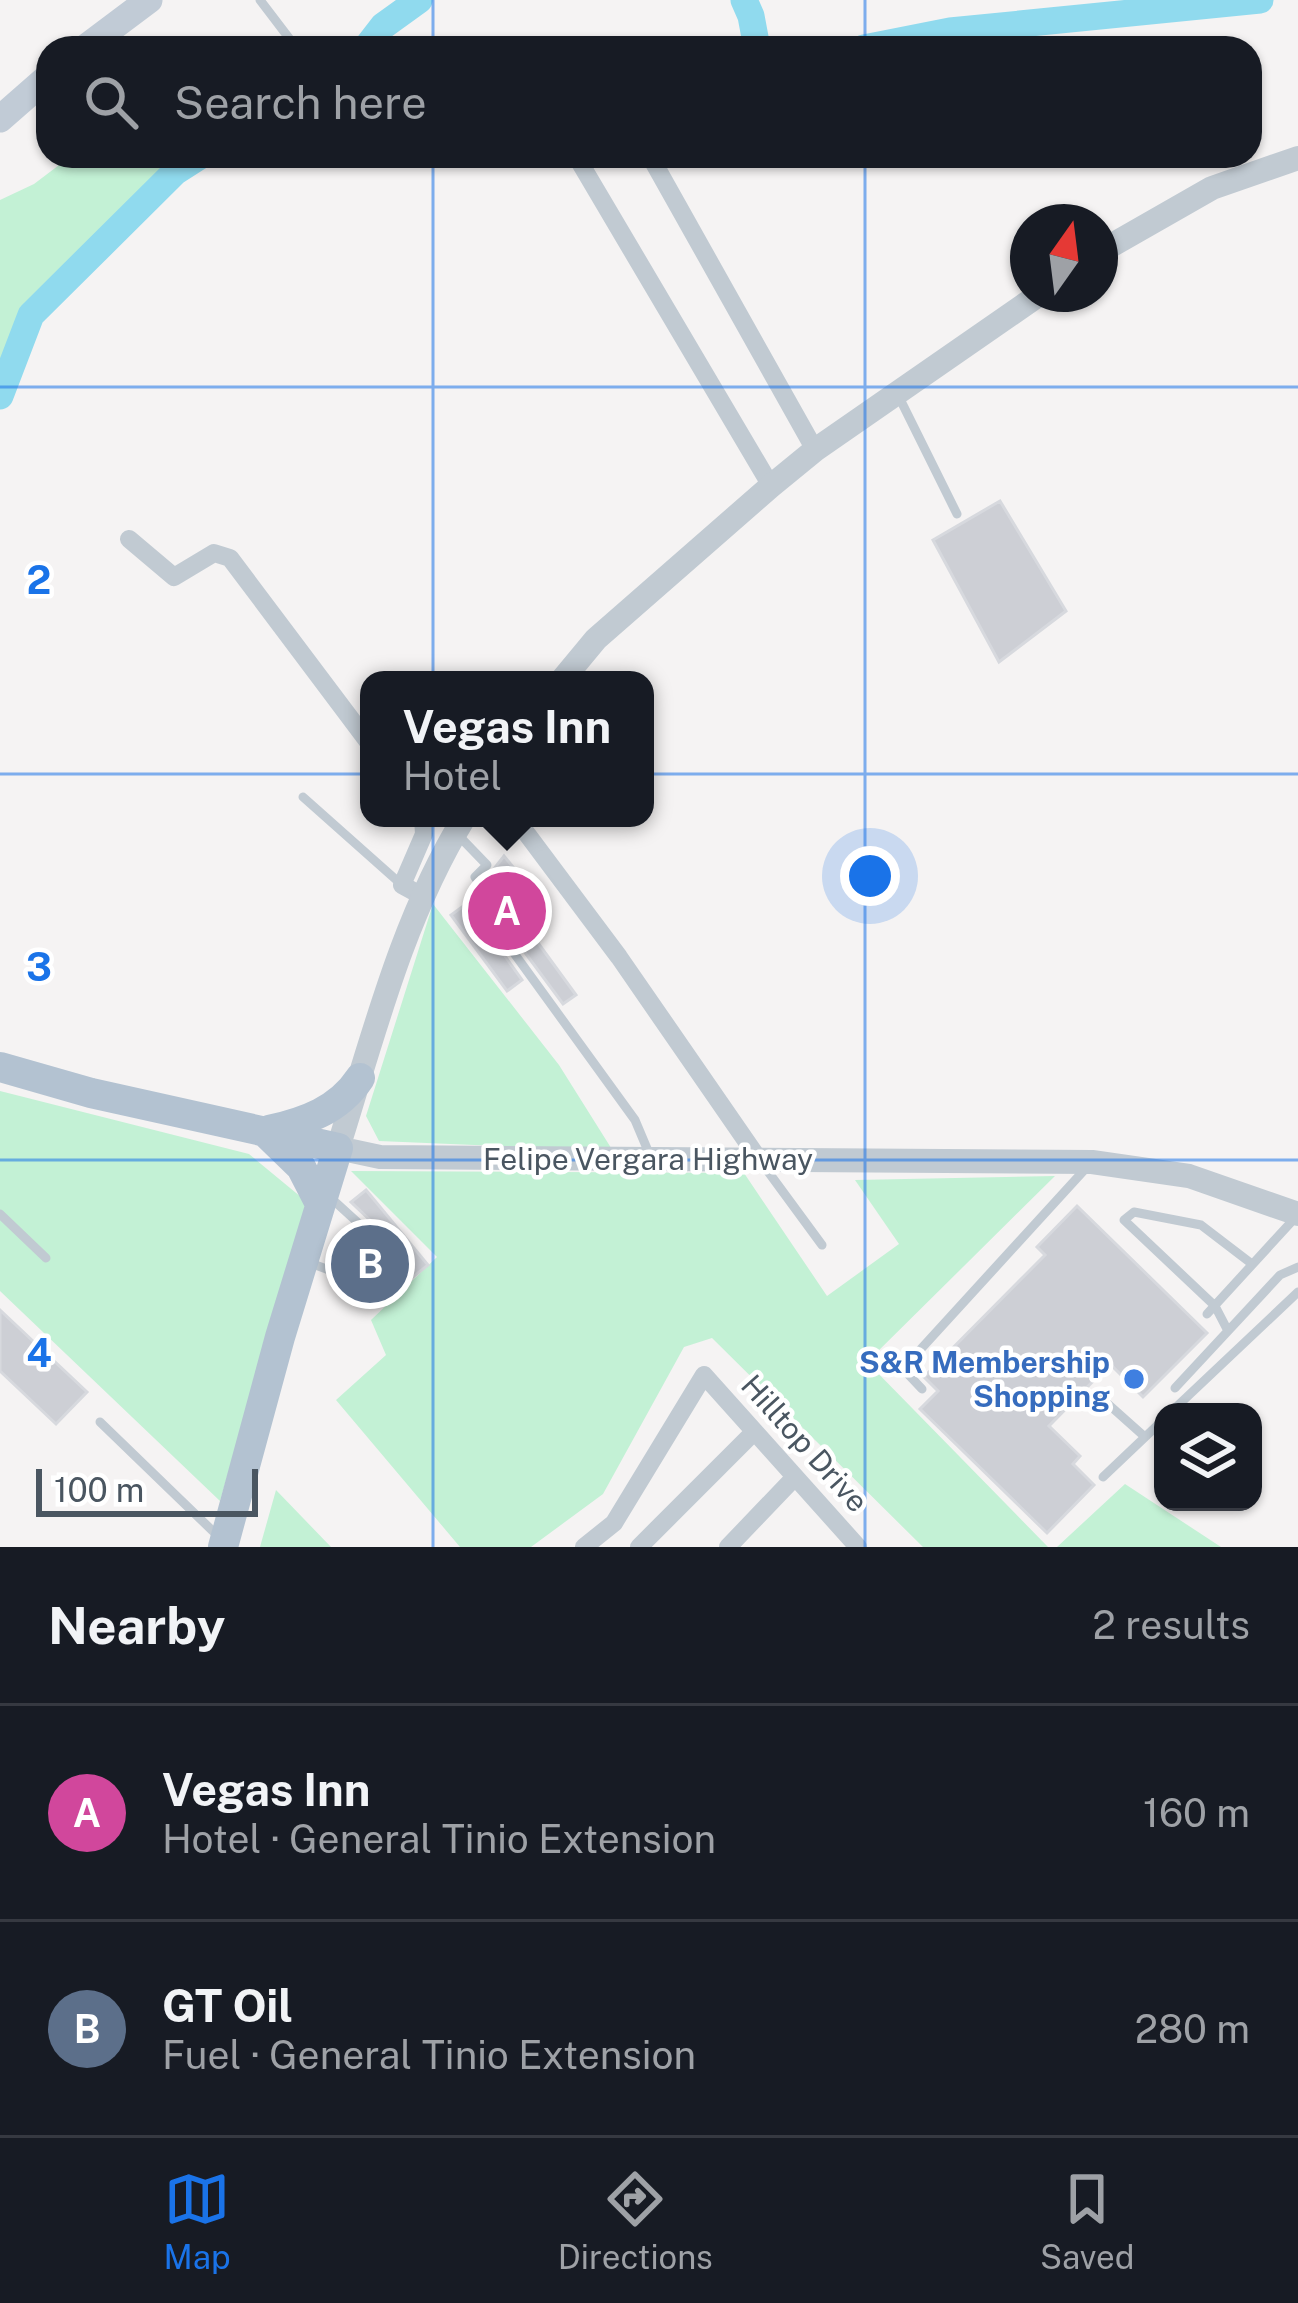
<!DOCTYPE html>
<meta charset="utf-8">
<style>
:root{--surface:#171b24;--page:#20242c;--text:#f1f3f6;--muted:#9ea1a6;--line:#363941;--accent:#1a73e8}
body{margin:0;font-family:"Public Sans",sans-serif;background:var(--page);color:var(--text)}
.controls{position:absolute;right:36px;bottom:36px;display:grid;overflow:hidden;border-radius:24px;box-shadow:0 3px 9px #0004}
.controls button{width:108px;height:108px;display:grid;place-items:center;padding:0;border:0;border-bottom:3px solid var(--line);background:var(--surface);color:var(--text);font:60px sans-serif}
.compass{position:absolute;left:1010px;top:204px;width:108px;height:108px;border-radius:50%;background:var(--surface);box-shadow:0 3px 9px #0004;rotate:14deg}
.scale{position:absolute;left:36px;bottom:30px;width:222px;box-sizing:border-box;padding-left:12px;border:6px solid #4a5661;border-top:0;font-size:33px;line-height:42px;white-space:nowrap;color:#4a5661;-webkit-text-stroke:9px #fff;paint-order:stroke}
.you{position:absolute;left:870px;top:876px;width:42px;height:42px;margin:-30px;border:9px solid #fff;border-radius:50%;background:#1a73e8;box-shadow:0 0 0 18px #1a73e833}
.badge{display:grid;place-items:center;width:78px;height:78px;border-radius:50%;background:var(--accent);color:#fff;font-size:39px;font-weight:700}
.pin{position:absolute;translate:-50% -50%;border:6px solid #fff;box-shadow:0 3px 12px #0006}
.popup{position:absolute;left:360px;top:671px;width:294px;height:156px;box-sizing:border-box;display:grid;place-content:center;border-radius:24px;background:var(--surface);filter:drop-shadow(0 3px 9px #0005);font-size:39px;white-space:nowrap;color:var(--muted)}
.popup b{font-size:45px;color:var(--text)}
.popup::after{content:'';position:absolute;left:50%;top:100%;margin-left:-24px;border:24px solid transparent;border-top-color:var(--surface)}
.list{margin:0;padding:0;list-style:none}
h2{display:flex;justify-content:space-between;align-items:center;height:156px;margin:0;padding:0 48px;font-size:51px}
h2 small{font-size:39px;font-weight:400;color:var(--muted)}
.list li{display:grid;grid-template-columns:78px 1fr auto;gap:36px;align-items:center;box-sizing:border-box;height:216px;padding:0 48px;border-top:3px solid var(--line)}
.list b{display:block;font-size:45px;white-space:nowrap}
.list p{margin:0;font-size:39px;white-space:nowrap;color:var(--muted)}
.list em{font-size:39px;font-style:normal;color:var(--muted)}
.icon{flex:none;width:66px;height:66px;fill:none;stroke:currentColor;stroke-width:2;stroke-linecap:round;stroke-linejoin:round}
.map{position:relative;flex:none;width:1298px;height:1547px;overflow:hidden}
.search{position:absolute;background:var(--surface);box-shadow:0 3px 9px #0004;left:36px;right:36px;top:36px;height:132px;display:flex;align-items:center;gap:30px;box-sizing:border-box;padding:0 42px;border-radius:36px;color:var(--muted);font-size:45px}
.sheet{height:588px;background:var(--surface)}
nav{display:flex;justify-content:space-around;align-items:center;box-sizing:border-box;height:168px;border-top:3px solid var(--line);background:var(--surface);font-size:33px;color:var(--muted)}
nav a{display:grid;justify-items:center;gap:6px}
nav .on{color:var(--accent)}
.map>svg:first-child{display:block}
.grass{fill:#c3f1d5}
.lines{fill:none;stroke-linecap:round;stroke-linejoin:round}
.river{stroke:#90daee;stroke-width:27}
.building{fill:#cdcfd5;stroke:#d7d9de;stroke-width:3}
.service{stroke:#c1cad2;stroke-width:9}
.minor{stroke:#c1cad2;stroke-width:18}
.tertiary{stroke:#c1cad2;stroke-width:24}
.secondary{stroke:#c1cbd6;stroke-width:27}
.primary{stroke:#b3c2d1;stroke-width:30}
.grid{fill:none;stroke:#1a73e8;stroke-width:3;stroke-opacity:0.55}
.shop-dot{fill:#3f7fe0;stroke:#fff;stroke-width:4.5}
.labels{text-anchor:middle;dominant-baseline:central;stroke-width:9;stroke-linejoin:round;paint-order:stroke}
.street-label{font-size:30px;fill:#4a5661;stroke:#fff}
.shop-label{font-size:30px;font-weight:bold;fill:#366cbe;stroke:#fff;text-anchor:end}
.grid-label{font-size:39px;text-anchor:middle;font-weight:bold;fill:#1a73e8;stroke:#fff;stroke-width:9;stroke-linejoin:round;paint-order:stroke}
</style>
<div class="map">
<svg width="1298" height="1547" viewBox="0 0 1298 1547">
<rect width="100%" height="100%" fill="#f5f3f3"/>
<path class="grass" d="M71,156H179L82,248L19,316L0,365V200L34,184Z
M433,904L559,1065L613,1151L379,1141L366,1116Z
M0,1091L249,1154L307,1202L220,1501L0,1291Z
M351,1171L744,1173L827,1296L899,1244L855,1180L1055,1176L867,1362L1048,1547H923L712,1338L684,1347L603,1494L531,1547H460L336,1400L386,1355L371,1320L437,1257Z
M1125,1484L1221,1547H1057Z
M276,1490L331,1547H260Z"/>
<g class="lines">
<path class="river" d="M744,0L751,16L757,48
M366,48L383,26L419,0
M864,48L950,31L1260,0
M0,396L31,315L175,172L200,156"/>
</g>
<path class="building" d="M1000,501L1066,611L999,662L933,540Z
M504,856L540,900L523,914L505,892L500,896L492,885L497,882L490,874Z
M477,896L484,906L480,911L490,935L522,980L507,991L451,915Z
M522,921L576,995L563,1004L509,931Z
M366,1190L428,1265L413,1277L396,1256V1245L351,1202Z
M1077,1206L1207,1333L1143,1397L1110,1364L1049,1426L1080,1456L1073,1464L1094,1485L1047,1533L920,1409L938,1391L924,1377L1045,1255L1037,1247Z
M355,1234L378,1253L366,1274L340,1259Z
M0,1310L87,1392L56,1424L0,1371Z"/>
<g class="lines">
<path class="service" d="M260,0L292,42
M898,395L957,514
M303,797L402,885
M459,836L487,865L475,877L493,902L498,931L635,1120L651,1158
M761,1162L822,1245
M0,1214L46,1258
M310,1263L370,1285L389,1251L332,1199
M1207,1314L1294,1219
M1228,1331L1215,1306L1124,1220L1134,1212L1201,1225L1252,1264
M1175,1388L1280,1275L1298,1267
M922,1389L905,1371L909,1362L1088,1166
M1099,1396L1145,1437
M1171,1412L1298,1292
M100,1422L221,1539
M1103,1477L1163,1420"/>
<path class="minor" d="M576,156L771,486
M650,156L815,450
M129,539L174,577L214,553L230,558L369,743
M423,818L424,834L402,885L424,897
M515,818L619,957L760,1161
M584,1547L614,1523L704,1375L858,1547
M639,1547L754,1432
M728,1547L794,1478"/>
<path class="tertiary" d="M1100,252L1212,188L1298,158
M562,680L596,639L771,486L815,450L1040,294
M464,818C402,919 373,1037 338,1148L380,1157L1092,1162L1189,1176L1298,1214"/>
<path class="secondary" d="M85,48L149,0
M0,119L48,77"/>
<path class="primary" d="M0,1067L91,1093L338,1148L280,1337L223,1547
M269,1130C305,1122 339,1110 360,1078
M268,1135L301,1167L319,1202"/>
</g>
<path class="grid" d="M433,0V48M865,0V48M433,156V1547M865,156V1547M0,387H1298M0,774H1298M0,1160H1298"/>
<circle class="shop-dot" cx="1134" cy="1379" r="12"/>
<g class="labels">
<g class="street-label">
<text x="648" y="1159">Felipe Vergara Highway</text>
<text transform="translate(805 1443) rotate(48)">Hilltop Drive</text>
</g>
<g class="shop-label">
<text x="1110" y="1362">S&amp;R Membership<tspan x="1110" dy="34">Shopping</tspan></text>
</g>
</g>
<g class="grid-label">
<text x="39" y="594">2</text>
<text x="39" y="981">3</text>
<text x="39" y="1367">4</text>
</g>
</svg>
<div class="controls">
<button><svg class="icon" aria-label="layers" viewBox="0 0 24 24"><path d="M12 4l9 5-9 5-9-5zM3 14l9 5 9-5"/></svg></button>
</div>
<svg class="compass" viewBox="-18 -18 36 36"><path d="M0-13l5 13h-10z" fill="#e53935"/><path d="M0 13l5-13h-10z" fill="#9ea1a6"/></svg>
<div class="scale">100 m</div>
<div class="you"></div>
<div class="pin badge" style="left:507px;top:911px;background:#d1479c">A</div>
<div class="popup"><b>Vegas Inn</b>Hotel</div>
<div class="pin badge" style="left:370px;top:1264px;background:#5c6f8a">B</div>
<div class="search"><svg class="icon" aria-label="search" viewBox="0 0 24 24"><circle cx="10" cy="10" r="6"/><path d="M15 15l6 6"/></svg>Search here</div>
</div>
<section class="sheet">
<h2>Nearby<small>2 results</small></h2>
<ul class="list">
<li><span class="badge" style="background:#d1479c">A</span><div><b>Vegas Inn</b><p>Hotel · General Tinio Extension</p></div><em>160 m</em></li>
<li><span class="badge" style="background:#5c6f8a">B</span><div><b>GT Oil</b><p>Fuel · General Tinio Extension</p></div><em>280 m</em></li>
</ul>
</section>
<nav>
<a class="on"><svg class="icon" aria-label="map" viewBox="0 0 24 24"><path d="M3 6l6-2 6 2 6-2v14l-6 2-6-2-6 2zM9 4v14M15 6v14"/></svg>Map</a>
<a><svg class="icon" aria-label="directions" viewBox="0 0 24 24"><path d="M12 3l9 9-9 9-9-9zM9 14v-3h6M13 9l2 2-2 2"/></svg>Directions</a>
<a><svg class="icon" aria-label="saved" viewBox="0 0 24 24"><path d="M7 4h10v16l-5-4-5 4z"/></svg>Saved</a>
</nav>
